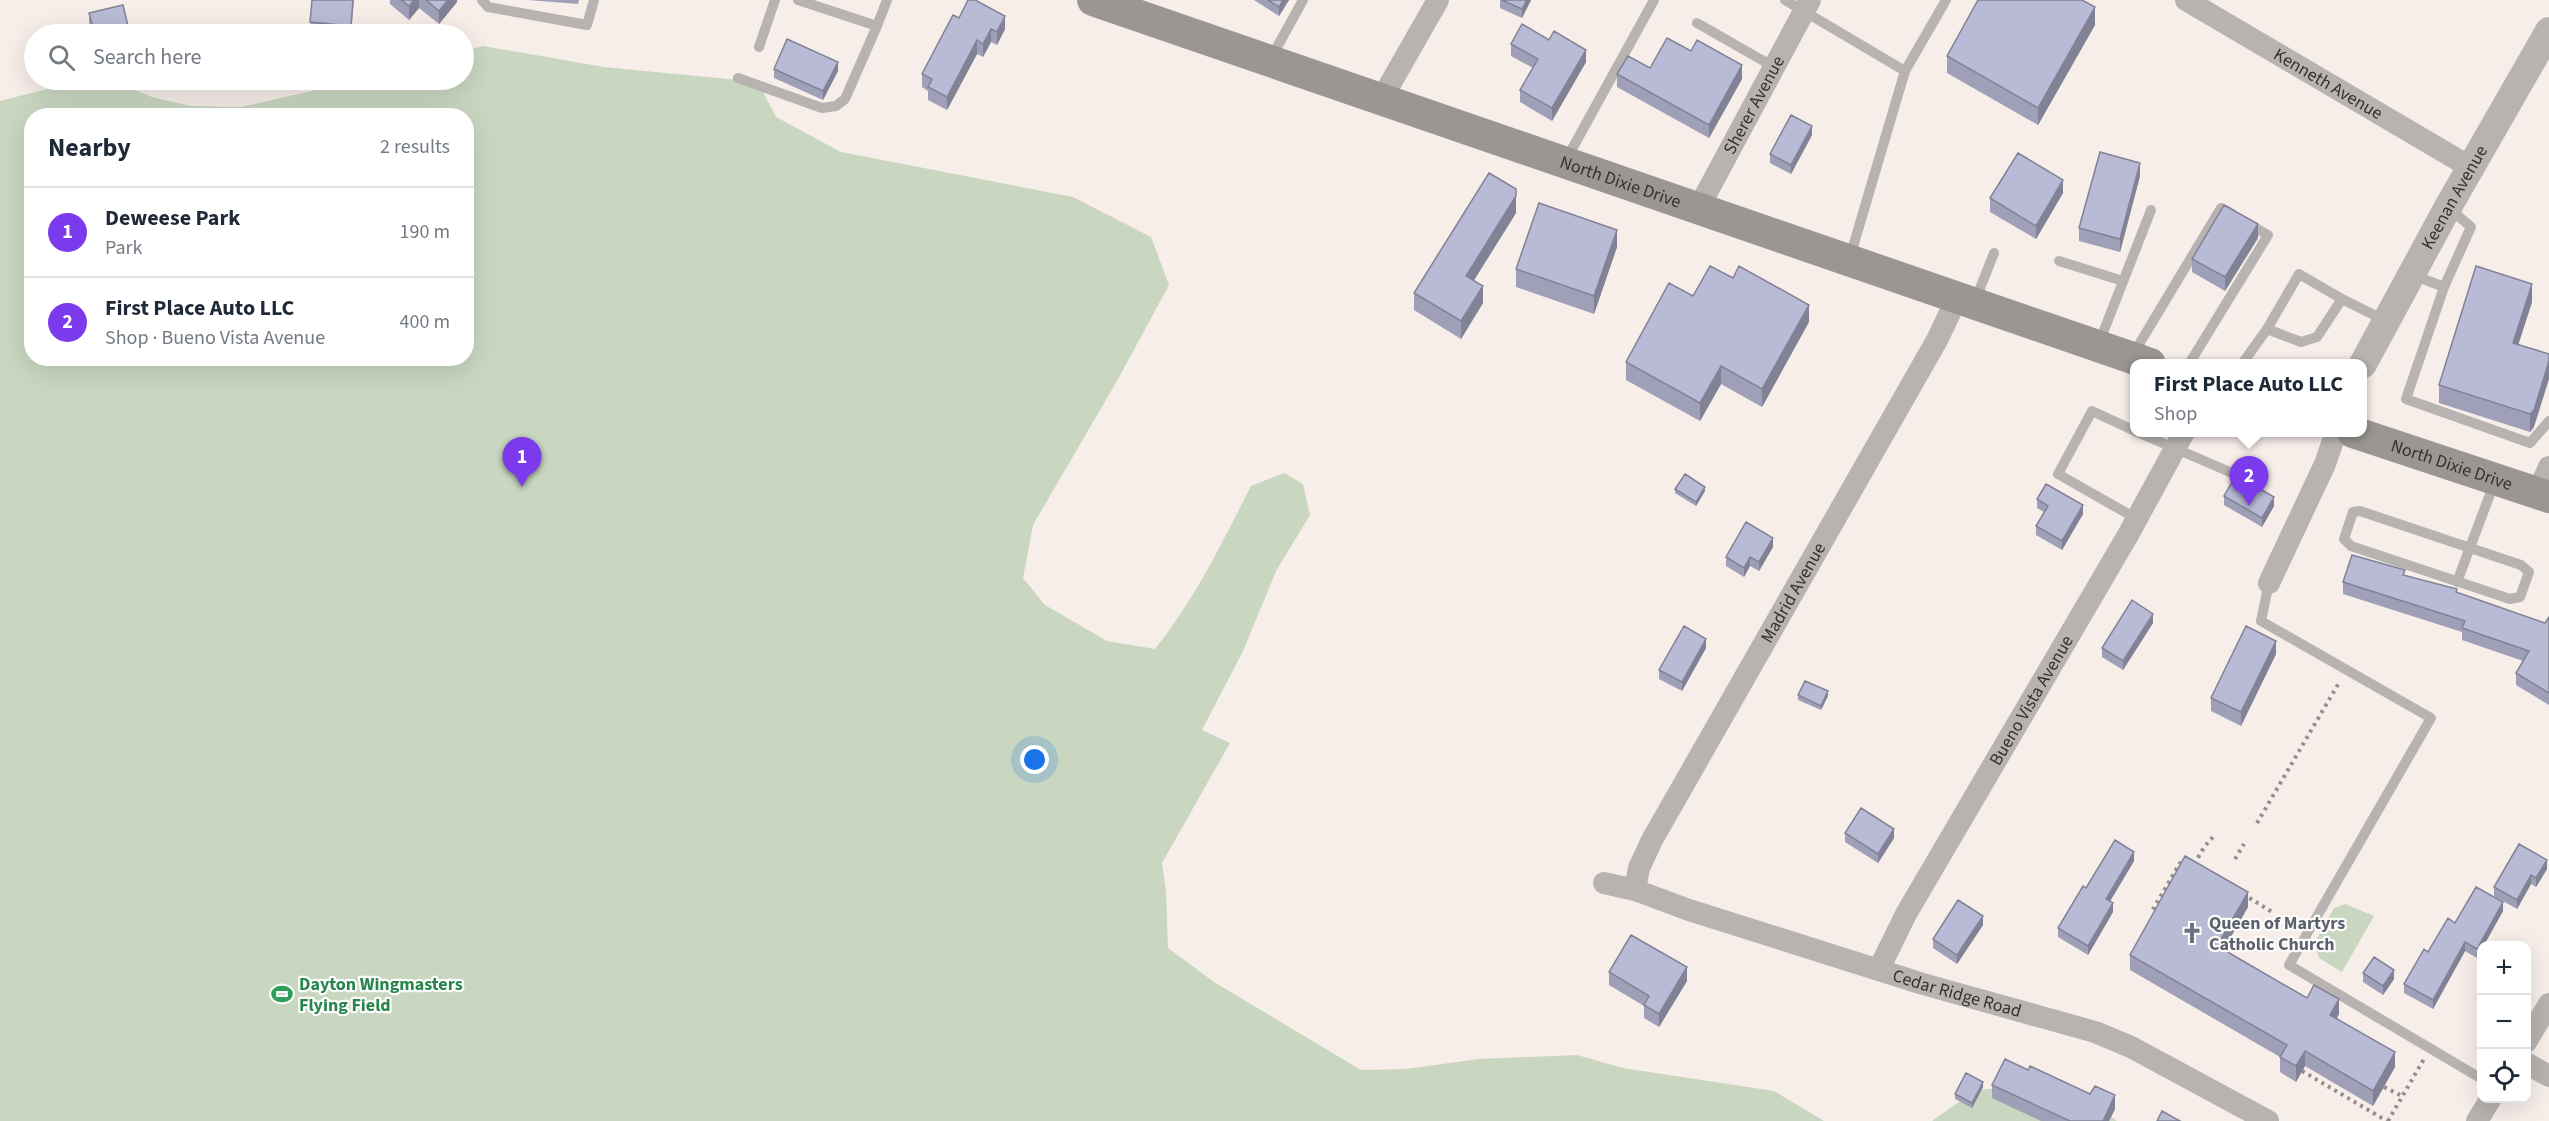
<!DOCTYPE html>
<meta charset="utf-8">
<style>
:root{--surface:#fff;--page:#f2f2f3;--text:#1f2937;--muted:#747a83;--line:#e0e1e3;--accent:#7c3aed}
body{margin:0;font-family:"Source Sans 3",sans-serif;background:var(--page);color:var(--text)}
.controls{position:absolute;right:18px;bottom:18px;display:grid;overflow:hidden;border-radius:12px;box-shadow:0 6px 24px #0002}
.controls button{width:54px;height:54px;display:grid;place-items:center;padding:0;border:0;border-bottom:2px solid var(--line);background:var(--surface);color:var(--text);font:30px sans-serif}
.you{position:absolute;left:1035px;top:760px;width:21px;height:21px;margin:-15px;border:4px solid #fff;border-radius:50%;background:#1a73e8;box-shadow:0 0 0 9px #1a73e833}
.badge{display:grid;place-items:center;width:39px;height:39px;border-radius:50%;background:var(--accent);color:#fff;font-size:20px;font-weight:700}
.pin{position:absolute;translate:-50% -50px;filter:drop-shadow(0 2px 3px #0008)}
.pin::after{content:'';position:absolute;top:32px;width:21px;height:18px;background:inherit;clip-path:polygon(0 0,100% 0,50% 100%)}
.popup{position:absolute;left:2130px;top:359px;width:237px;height:78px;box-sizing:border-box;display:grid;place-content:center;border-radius:12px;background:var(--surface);filter:drop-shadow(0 2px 4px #0005);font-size:20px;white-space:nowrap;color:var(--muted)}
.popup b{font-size:22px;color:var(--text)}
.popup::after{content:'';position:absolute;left:50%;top:100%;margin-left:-12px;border:12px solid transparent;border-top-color:var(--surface)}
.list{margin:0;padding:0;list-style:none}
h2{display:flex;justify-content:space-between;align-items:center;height:78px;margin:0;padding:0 24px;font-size:26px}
h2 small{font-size:20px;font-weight:400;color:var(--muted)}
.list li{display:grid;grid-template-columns:39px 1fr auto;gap:18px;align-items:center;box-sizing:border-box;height:90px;padding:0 24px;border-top:2px solid var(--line)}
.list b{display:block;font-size:22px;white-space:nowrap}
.list p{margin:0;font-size:20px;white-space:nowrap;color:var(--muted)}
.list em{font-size:20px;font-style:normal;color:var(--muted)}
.icon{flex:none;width:33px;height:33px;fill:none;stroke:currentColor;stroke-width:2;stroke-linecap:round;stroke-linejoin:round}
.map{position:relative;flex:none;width:2549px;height:1121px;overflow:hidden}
.search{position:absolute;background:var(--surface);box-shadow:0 6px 24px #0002;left:24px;top:24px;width:450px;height:66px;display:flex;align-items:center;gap:15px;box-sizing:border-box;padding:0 21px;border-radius:33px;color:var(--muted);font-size:22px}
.panel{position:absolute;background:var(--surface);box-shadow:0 6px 24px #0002;left:24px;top:108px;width:450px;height:258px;border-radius:24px}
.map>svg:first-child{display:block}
.green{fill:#c9d7c0;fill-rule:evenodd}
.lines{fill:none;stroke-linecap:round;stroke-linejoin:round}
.path{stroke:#948d8a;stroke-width:4;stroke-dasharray:3 4.5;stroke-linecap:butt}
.service{stroke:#b6b3b0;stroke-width:10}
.minor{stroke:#b6b3b0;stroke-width:22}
.tertiary{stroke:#b6b3b0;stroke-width:28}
.secondary{stroke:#9a9692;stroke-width:32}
.wall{fill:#9fa0b8}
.shaded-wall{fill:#828296}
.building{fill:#b9bad6;stroke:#828296;stroke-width:1.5}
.labels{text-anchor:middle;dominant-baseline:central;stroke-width:4.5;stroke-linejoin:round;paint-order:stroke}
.street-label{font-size:18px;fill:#35312f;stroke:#fefcfb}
.worship-label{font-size:18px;font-weight:bold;fill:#5b616d;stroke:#fefcfb;text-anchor:start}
.leisure-label{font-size:18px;font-weight:bold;fill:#27864d;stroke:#fefcfb;text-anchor:start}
</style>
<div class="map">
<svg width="2549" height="1121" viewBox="0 0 2549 1121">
<rect width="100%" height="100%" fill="#f7ede9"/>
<path class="green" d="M483,46L604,67L758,82L776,117L841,152L1073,197L1151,237L1169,285L1117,381L1033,525L1023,578L1045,605L1107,641L1155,649C1195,599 1222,543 1251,486L1284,473L1303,484L1310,515L1276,571L1243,651L1202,730L1230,743L1162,863L1166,891L1168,948L1214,982L1361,1070L1406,1069L1479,1059L1577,1055L1623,1068L1774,1091L1824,1121H0V101L47,89L125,86L152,97L191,106L241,107L360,80H464V51ZM32,116H466V358H32Z
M2345,904L2374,916L2342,972L2319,958L2314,944L2334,908Z
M2063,1083L2117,1121H1932L1976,1090Z"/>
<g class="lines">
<path class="path" d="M2257,823L2340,681
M2235,859L2244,844
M2194,864L2205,846L2213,837
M2243,894L2272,912
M2157,914L2152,911L2183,858L2188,861
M2302,1071L2387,1121
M2384,1087L2402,1096
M2388,1121L2424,1059"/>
<path class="service" d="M482,0L488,7L587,25L594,0
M798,0L877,26L887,0
M1785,0L1905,71L1850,257
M1697,23L1774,67
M759,47L775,0
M1271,58L1303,0
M1905,71L1946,0
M738,78L822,108L836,106L845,99L877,26
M1566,160L1654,0
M2059,261L2123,281
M2413,275L2444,287L2406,399L2530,443L2549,421
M2444,287L2471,227L2449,208
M1975,301L1994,253
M2267,329L2301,342L2317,337L2342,299L2384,320
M2099,343L2151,210
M2132,356L2221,208L2232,214
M2189,364L2268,235L2245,222
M2242,364L2267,329L2299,274L2342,299
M2135,431L2092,411L2058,474L2137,519
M2137,432L2260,485
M2360,511L2521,565L2529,572L2520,597L2510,599L2351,546L2344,539L2353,512Z
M2457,582L2495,481
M2269,583L2261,621L2431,718L2289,965L2482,1079"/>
<g class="minor">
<path id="s1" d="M2186,0L2470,167"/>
<path d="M1381,100L1438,0"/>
<path id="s2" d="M1698,209L1810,0"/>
<path d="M2537,494L2549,467"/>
<path d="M2269,583L2325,464L2336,432"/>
<path id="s3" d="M1604,883L1635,890L1689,910L1923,984L2095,1032L2131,1047L2268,1121"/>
<path id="s4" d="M1635,890L1639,868L1652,840L1937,340L1957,298"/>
<path id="s5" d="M1879,969L1906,914L2128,535L2184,432"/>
<path d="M2526,1042L2549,1004"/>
<path d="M2526,1063L2549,1076"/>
<path d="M2477,1121L2491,1098"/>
</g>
<path class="tertiary" id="s6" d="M2363,364L2448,207L2549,31"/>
<g class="secondary">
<path id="s7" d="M1093,0L2150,364"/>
<path id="s8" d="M2353,432L2549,497"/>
</g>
</g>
<path class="wall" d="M312,0H354L351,34H310Z
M390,0H457V2L439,24L419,8L409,20L390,4Z
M528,0H579L578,4Z
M1254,0H1289L1279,16Z
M1500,0H1531L1522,18L1500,8Z
M89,13L130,34H92L89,22Z
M959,18L1005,29L997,45L991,42L983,57L977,54L947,110L928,100V91L922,87V74Z
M2095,25L2038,125L1947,73V56Z
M1549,40L1586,62L1552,121L1520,102V90L1533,68L1511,56V44Z
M1691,51L1742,79L1709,138L1617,87V74L1650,68Z
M774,69L838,71L823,100L774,78Z
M1812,135L1791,174L1770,163V154Z
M2140,176L2120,252L2079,241V228Z
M2063,193L2036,239L1990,212V198Z
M1516,213L1474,280L1483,303L1461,339L1414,310V293Z
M2258,238L2225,291L2192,272V259Z
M1617,247L1594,314L1516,287V269Z
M1693,296L1809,322L1762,407L1721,384L1700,421L1626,380V362Z
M2532,302L2518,345L2534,427L2530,432L2439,403V385Z
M1675,489L1705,491L1696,506L1675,493Z
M2224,496L2274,506L2262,527L2224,505Z
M2037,499L2083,514L2062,550L2036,535V526L2044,512L2037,508Z
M1773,547L1759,571L1750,566L1744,577L1726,566V557Z
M2405,575L2545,623L2549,617V705L2516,685V673L2523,661L2462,640V632L2343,594V582Z
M2153,623L2123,670L2102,657V648Z
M1706,648L1682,691L1659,679V670Z
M2276,654L2241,726L2211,711V698Z
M1798,695L1828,696L1821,710L1798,700Z
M1845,833L1894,838L1878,863L1845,842Z
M2134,861L2110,901L2113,912L2088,955L2058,937V928L2086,888Z
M2547,869L2536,887L2531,884L2517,909L2494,896V887Z
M2248,907L2224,949L2307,998L2339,1014L2337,1018L2395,1067L2373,1106L2305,1066L2296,1082L2280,1072V1057L2130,970V955Z
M2503,911L2484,945H2481L2477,958L2465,951L2433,1009L2404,993V984L2428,952L2455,923Z
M1983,925L1957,964L1933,948V939Z
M1609,972L1687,981L1659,1027L1644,1018V1006L1609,985Z
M2363,973L2394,979L2383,995L2363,982Z
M2028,1070L2115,1109L2109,1121H2041L1992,1098V1085Z
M1983,1087L1972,1108L1955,1099V1094Z"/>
<path class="shaded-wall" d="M414,0H419V8L409,20V6Z
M448,0H457V2L439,24V11Z
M1283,0H1289L1279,16V7Z
M1527,0H1531L1522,18V9Z
M2095,7V25L2038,125V108Z
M1005,16V29L997,45V32Z
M991,29V42L983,57V44Z
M977,40V54L947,110V97Z
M1586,50V62L1552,121V108Z
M838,62V71L823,100V91Z
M1742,65V79L1709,138V125Z
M1812,126V135L1791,174V165Z
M2140,163V176L2120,252V239Z
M2063,180V193L2036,239V226Z
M1516,196V213L1466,293V276Z
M2258,224V238L2225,291V277Z
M1617,230V247L1594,314V296Z
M2532,284V302L2513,361V343Z
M1483,286V303L1461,339V321Z
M1809,305V322L1762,407V389Z
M2549,361V379L2534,427L2530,432V414Z
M1721,366V384L1700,421V403Z
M1705,487V491L1696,506V502Z
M2274,497V506L2262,527V518Z
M2083,505V514L2062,550V541Z
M1773,538V547L1759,571V562Z
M1750,557V566L1744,577V568Z
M2153,614V623L2123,670V661Z
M1706,639V648L1682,691V682Z
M2276,641V654L2241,726V712Z
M1828,691V696L1821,710V706Z
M1894,829V838L1878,863V854Z
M2134,852V861L2106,908V899Z
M2547,860V869L2536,887V878Z
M2531,875V884L2517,909V900Z
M2248,892V907L2217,961V946Z
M2503,902V911L2484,945H2481V949L2477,958V949Z
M2113,903V912L2088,955V946Z
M1983,916V925L1957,964V955Z
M2465,942V951L2433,1009V1000Z
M1687,967V981L1659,1027V1014Z
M2394,970V979L2383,995V986Z
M2339,999V1014L2330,1030V1015Z
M2305,1051V1066L2296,1082V1066Z
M2395,1052V1067L2373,1106V1091Z
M1983,1082V1087L1972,1108V1103Z
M2115,1095V1109L2109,1121H2103Z"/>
<path class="building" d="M312,0H353L351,26L310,22Z
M401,0H414L409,6Z
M426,0H448L439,11Z
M968,0H975L1005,16L997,32L991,29L983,44L977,40L947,97L928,87L932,79L922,74L953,15L959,18Z
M1268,0H1283L1279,7Z
M1502,0H1527L1522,9Z
M1978,0H2082L2095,7L2038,108L1947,56Z
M123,5L130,34H95L89,13Z
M1522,24L1549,40L1554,31L1586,50L1552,108L1520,90L1538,59L1511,44Z
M1667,38L1691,51L1697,40L1742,65L1709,125L1617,74L1628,56L1650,68Z
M787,39L838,62L823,91L774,69Z
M1791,115L1812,126L1791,165L1770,154Z
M2100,152L2140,163L2120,239L2079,228Z
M2018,153L2063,180L2036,226L1990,198Z
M1489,173L1516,189V196L1466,276L1483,286L1461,321L1414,293Z
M1539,203L1617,230L1594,296L1516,269Z
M2224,205L2258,224L2225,277L2192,259Z
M1710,266L1733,278L1739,266L1809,305L1762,389L1721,366L1700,403L1626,362L1669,283L1693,296Z
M2476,266L2532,284L2513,343L2549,354V361L2534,410L2530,414L2439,385Z
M1685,474L1705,487L1696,502L1675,489Z
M2236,475L2274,497L2262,518L2224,496Z
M2046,484L2083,505L2062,541L2036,526L2048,506L2037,499Z
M1746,522L1773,538L1759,562L1750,557L1744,568L1726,557Z
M2352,555L2405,570L2403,575L2457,589L2456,592L2545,623L2549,617V693L2516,673L2529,651L2462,628L2465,621L2343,582Z
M2132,600L2153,614L2123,661L2102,648Z
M1684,626L1706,639L1682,682L1659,670Z
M2246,626L2276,641L2241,712L2211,698Z
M1805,681L1828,691L1821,706L1798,695Z
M1861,808L1894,829L1878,854L1845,833Z
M2115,840L2134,852L2106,899L2113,903L2088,946L2058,928L2083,886L2086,888Z
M2519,844L2547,860L2536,878L2531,875L2517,900L2494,887Z
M2185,856L2248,892L2217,946L2307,998L2314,985L2339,999L2330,1015L2395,1052L2373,1091L2305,1051L2296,1066L2280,1057L2287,1045L2130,955Z
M2476,887L2503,902L2477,949L2465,942L2433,1000L2404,984L2424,949L2428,952L2448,918L2455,923Z
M1958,900L1983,916L1957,955L1933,939Z
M1631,935L1687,967L1659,1014L1644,1005L1649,996L1609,972Z
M2374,957L2394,970L2383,986L2363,973Z
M2005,1059L2028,1070L2030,1066L2090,1094L2095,1086L2115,1095L2103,1121H2070L1992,1085Z
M1966,1073L1983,1082L1972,1103L1955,1094Z
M2162,1111L2180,1121H2157Z"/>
<defs>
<symbol id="church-bare" viewBox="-9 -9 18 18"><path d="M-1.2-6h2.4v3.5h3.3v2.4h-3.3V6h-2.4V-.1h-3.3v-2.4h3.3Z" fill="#6b7280" stroke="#fefcfb" stroke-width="2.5" paint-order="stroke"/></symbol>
<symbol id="stadium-bare" viewBox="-9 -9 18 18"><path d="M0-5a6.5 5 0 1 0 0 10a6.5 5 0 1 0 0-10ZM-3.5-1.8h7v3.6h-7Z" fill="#2e9e5b" stroke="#fefcfb" stroke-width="2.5" paint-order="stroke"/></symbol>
</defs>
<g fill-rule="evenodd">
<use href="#church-bare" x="2177" y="918" width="30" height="30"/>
<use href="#stadium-bare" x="267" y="979" width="30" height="30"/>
</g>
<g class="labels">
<g class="street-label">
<text stroke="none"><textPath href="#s1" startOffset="165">Kenneth Avenue</textPath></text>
<text stroke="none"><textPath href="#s2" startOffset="118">Sherer Avenue</textPath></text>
<text stroke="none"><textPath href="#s7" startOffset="558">North Dixie Drive</textPath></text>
<text stroke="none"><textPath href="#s6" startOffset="190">Keenan Avenue</textPath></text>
<text stroke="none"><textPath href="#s8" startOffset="104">North Dixie Drive</textPath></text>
<text stroke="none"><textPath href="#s4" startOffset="338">Madrid Avenue</textPath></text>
<text stroke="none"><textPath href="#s5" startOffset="309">Bueno Vista Avenue</textPath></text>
<text stroke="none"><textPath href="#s3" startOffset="370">Cedar Ridge Road</textPath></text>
</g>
<g class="worship-label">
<text x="2209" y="923">Queen of Martyrs<tspan x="2209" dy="21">Catholic Church</tspan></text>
</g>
<g class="leisure-label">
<text x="299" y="984">Dayton Wingmasters<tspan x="299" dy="21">Flying Field</tspan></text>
</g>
</g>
</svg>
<div class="controls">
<button>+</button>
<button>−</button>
<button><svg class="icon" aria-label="locate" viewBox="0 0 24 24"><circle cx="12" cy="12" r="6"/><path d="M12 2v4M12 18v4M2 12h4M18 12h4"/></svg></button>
</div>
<div class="you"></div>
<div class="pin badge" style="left:522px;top:487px">1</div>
<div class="pin badge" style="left:2249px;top:506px">2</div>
<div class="popup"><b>First Place Auto LLC</b>Shop</div>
<div class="search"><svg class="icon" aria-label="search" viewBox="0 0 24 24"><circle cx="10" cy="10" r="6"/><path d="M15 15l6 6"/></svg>Search here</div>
<section class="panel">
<h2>Nearby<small>2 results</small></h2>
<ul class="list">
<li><span class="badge">1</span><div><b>Deweese Park</b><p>Park</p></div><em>190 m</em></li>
<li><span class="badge">2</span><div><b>First Place Auto LLC</b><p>Shop · Bueno Vista Avenue</p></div><em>400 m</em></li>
</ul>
</section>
</div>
